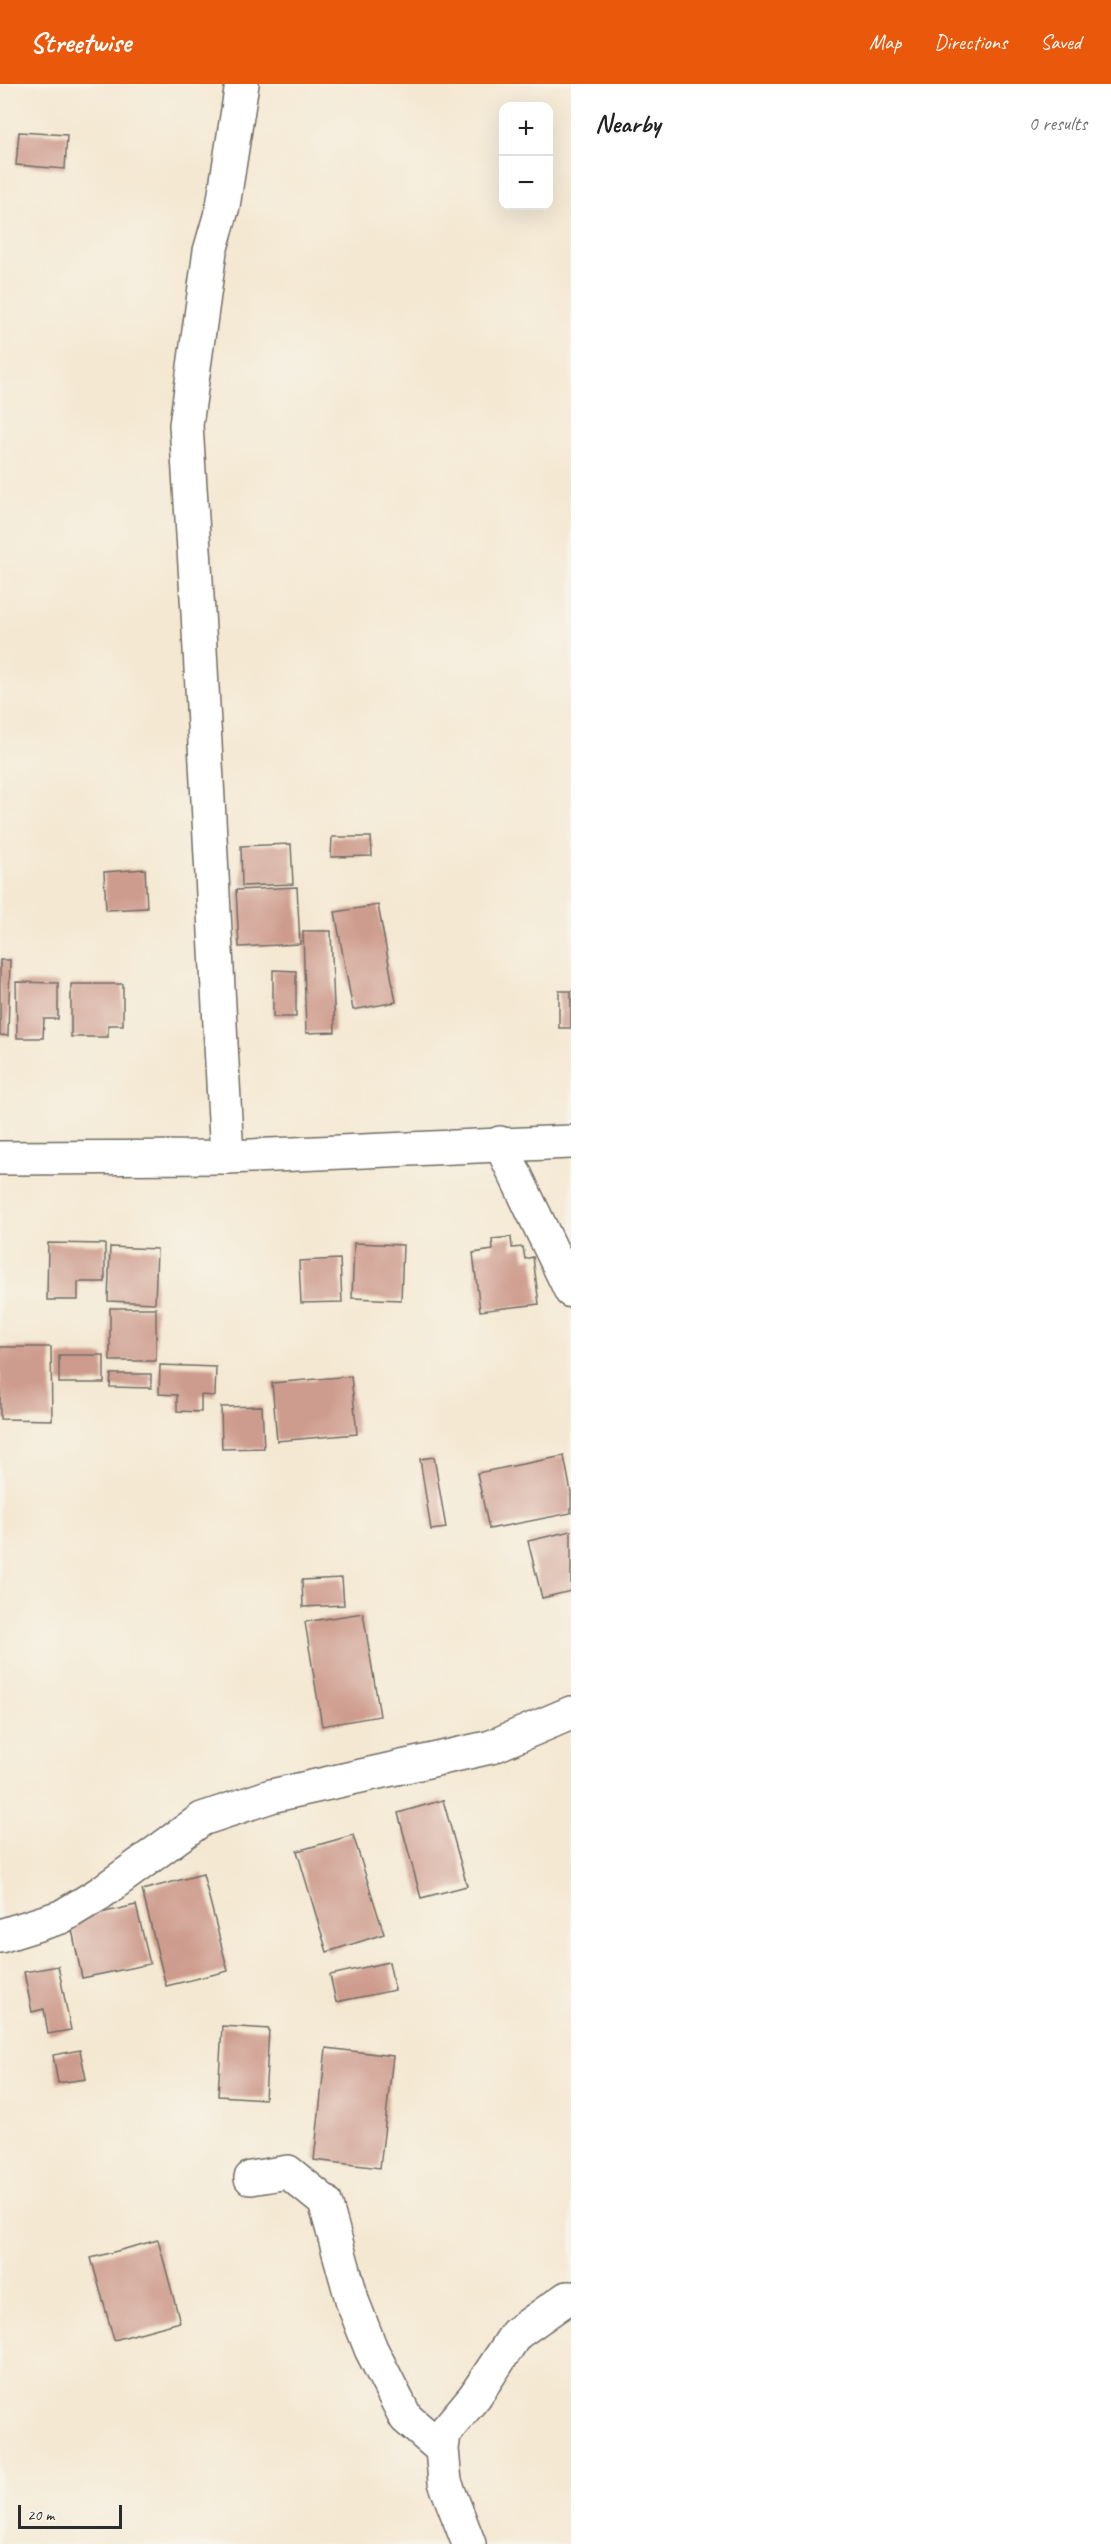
<!DOCTYPE html>
<meta charset="utf-8">
<style>
:root{--surface:#fff;--page:#f6f6f6;--text:#222;--muted:#767676;--line:#e0e0e0;--accent:#ea580c}
body{margin:0;font-family:Caveat,sans-serif;background:var(--page);color:var(--text)}
.controls{position:absolute;right:18px;top:18px;display:grid;overflow:hidden;border-radius:12px;box-shadow:0 6px 24px #0002}
.controls button{width:54px;height:54px;display:grid;place-items:center;padding:0;border:0;border-bottom:2px solid var(--line);background:var(--surface);color:var(--text);font:30px sans-serif}
.scale{position:absolute;left:18px;bottom:15px;width:104px;box-sizing:border-box;padding-left:6px;border:3px solid #2b2b2b;border-top:0;font-size:16px;line-height:21px;white-space:nowrap;color:#2b2b2b;-webkit-text-stroke:4px #f7f3e8;paint-order:stroke}
.list{margin:0;padding:0;list-style:none}
h2{display:flex;justify-content:space-between;align-items:center;height:78px;margin:0;padding:0 24px;font-size:26px}
h2 small{font-size:20px;font-weight:400;color:var(--muted)}
.map{position:relative;flex:none;width:571px;height:2460px;overflow:hidden}
header{display:flex;align-items:center;gap:36px;box-sizing:border-box;height:84px;padding:0 30px;background:var(--accent);color:#fff}
header strong{font-size:28px}
nav{display:flex;gap:33px;margin-inline-start:auto;font-size:21px}
main{display:flex}
aside{flex:1;background:var(--surface)}
.map>svg:first-child{display:block}
.building{fill:#ce9c8e}
.lines{fill:none;stroke-linecap:round;stroke-linejoin:round}
.minor-casing{stroke:#716d65;stroke-width:36}
.highway-casing{stroke:#716d65;stroke-width:36}
.minor{stroke:#fff;stroke-width:33}
.highway{stroke:#fff;stroke-width:33}
</style>
<header>
<strong>Streetwise</strong>
<nav><a>Map</a><a>Directions</a><a>Saved</a></nav>
</header>
<main>
<div class="map">
<svg width="571" height="2460" viewBox="0 0 571 2460">
<rect width="100%" height="100%" fill="#f7f3e8"/>
<filter id="ink" filterUnits="userSpaceOnUse"><feTurbulence type="fractalNoise" baseFrequency=".0167" numOctaves="2"/><feDisplacementMap in="SourceGraphic" scale="12" xChannelSelector="R" yChannelSelector="G"/><feConvolveMatrix kernelMatrix="1 2 1 2 8 2 1 2 1" color-interpolation-filters="sRGB"/></filter>
<filter id="wash" filterUnits="userSpaceOnUse"><feTurbulence type="fractalNoise" baseFrequency=".008" numOctaves="4" result="noise"/><feDisplacementMap in="SourceGraphic" scale="24" xChannelSelector="R" yChannelSelector="G"/><feGaussianBlur stdDeviation="1.35" result="paint"/><feColorMatrix in="noise" values="0 0 0 0 0 0 0 0 0 0 0 0 0 0 0 0 0 1.4 0 .05"/><feComposite in="paint" operator="in"/></filter>
<g filter="url(#wash)">
<rect width="100%" height="100%" fill="#f4e8d2"/>
<g id="blocks">
<path class="building" d="M19,48L67,51L65,85L16,81Z
M332,753H371L372,772L331,773Z
M291,760L293,800L242,802L241,762Z
M145,785L147,824L106,826L104,788Z
M297,803L300,860L239,863L236,806Z
M378,821L396,918L353,926L335,828Z
M303,847H331L335,948L306,949Z
M0,876H10L8,952L0,951Z
M273,886L296,887V933H273Z
M16,898L58,899V935H44L43,954H17Z
M71,900H123V941H108V953H71Z
M559,907H571V944H559Z
M511,1153L512,1164L523,1163L525,1175L533,1173L539,1220L480,1227L473,1169L493,1166L492,1155Z
M48,1159L105,1160V1198H78V1216H47Z
M354,1159L403,1161L401,1216L352,1214Z
M110,1163L157,1165L155,1219L108,1217Z
M340,1175L342,1218L301,1219L299,1177Z
M110,1224H156V1277H110Z
M0,1263H51L52,1336L0,1335Z
M59,1271H104V1299H59Z
M160,1281L216,1283L215,1312L201,1311V1328L177,1327V1311L159,1310Z
M111,1290H151V1304L110,1303Z
M351,1292L357,1350L277,1357L272,1299Z
M262,1322L264,1364L222,1365L221,1323Z
M564,1372L571,1408V1429L489,1445L477,1389Z
M434,1373L446,1444L431,1446L420,1375Z
M571,1447V1507L542,1514L528,1457Z
M342,1494L344,1521L303,1523L302,1496Z
M363,1529L380,1632L322,1642L305,1538Z
M443,1716L467,1802L421,1814L398,1729Z
M353,1751L384,1850L327,1868L297,1767Z
M203,1790L228,1887L166,1902L142,1806Z
M136,1821L150,1880L82,1894L70,1836Z
M389,1878L395,1906L336,1918L330,1891Z
M58,1882L71,1946L48,1950L44,1925L32,1928L24,1888Z
M222,1942L269,1945L265,2015L218,2012Z
M326,1964L393,1972L380,2084L314,2076Z
M80,1966L86,1995L58,1999L53,1971Z
M158,2156L180,2238L114,2256L91,2174Z"/>
</g>
</g>
<g filter="url(#ink)">
<use href="#blocks" fill-opacity="0" stroke="#716d65" stroke-width="1.5"/>
<g class="lines">
<defs>
<path id="minor" d="M500,1059L571,1207
M227,1073L198,528L186,341L210,167L223,122L242,0
M0,1852L61,1833L99,1810L202,1735L271,1712L491,1663L571,1629
M251,2094L288,2088L325,2118L353,2219L371,2265L406,2334L442,2365
M469,2460L445,2398L442,2365L444,2349L475,2312L516,2250L567,2214H571"/>
<path id="highway" d="M0,1074L227,1073L571,1058"/>
</defs>
<use href="#minor" class="minor-casing"/>
<use href="#highway" class="highway-casing"/>
<use href="#minor" class="minor"/>
<use href="#highway" class="highway"/>
</g>
</g>
</svg>
<div class="controls">
<button>+</button>
<button>−</button>
</div>
<div class="scale">20 m</div>
</div>
<aside>
<h2>Nearby<small>0 results</small></h2>
<ul class="list">
</ul>
</aside>
</main>
